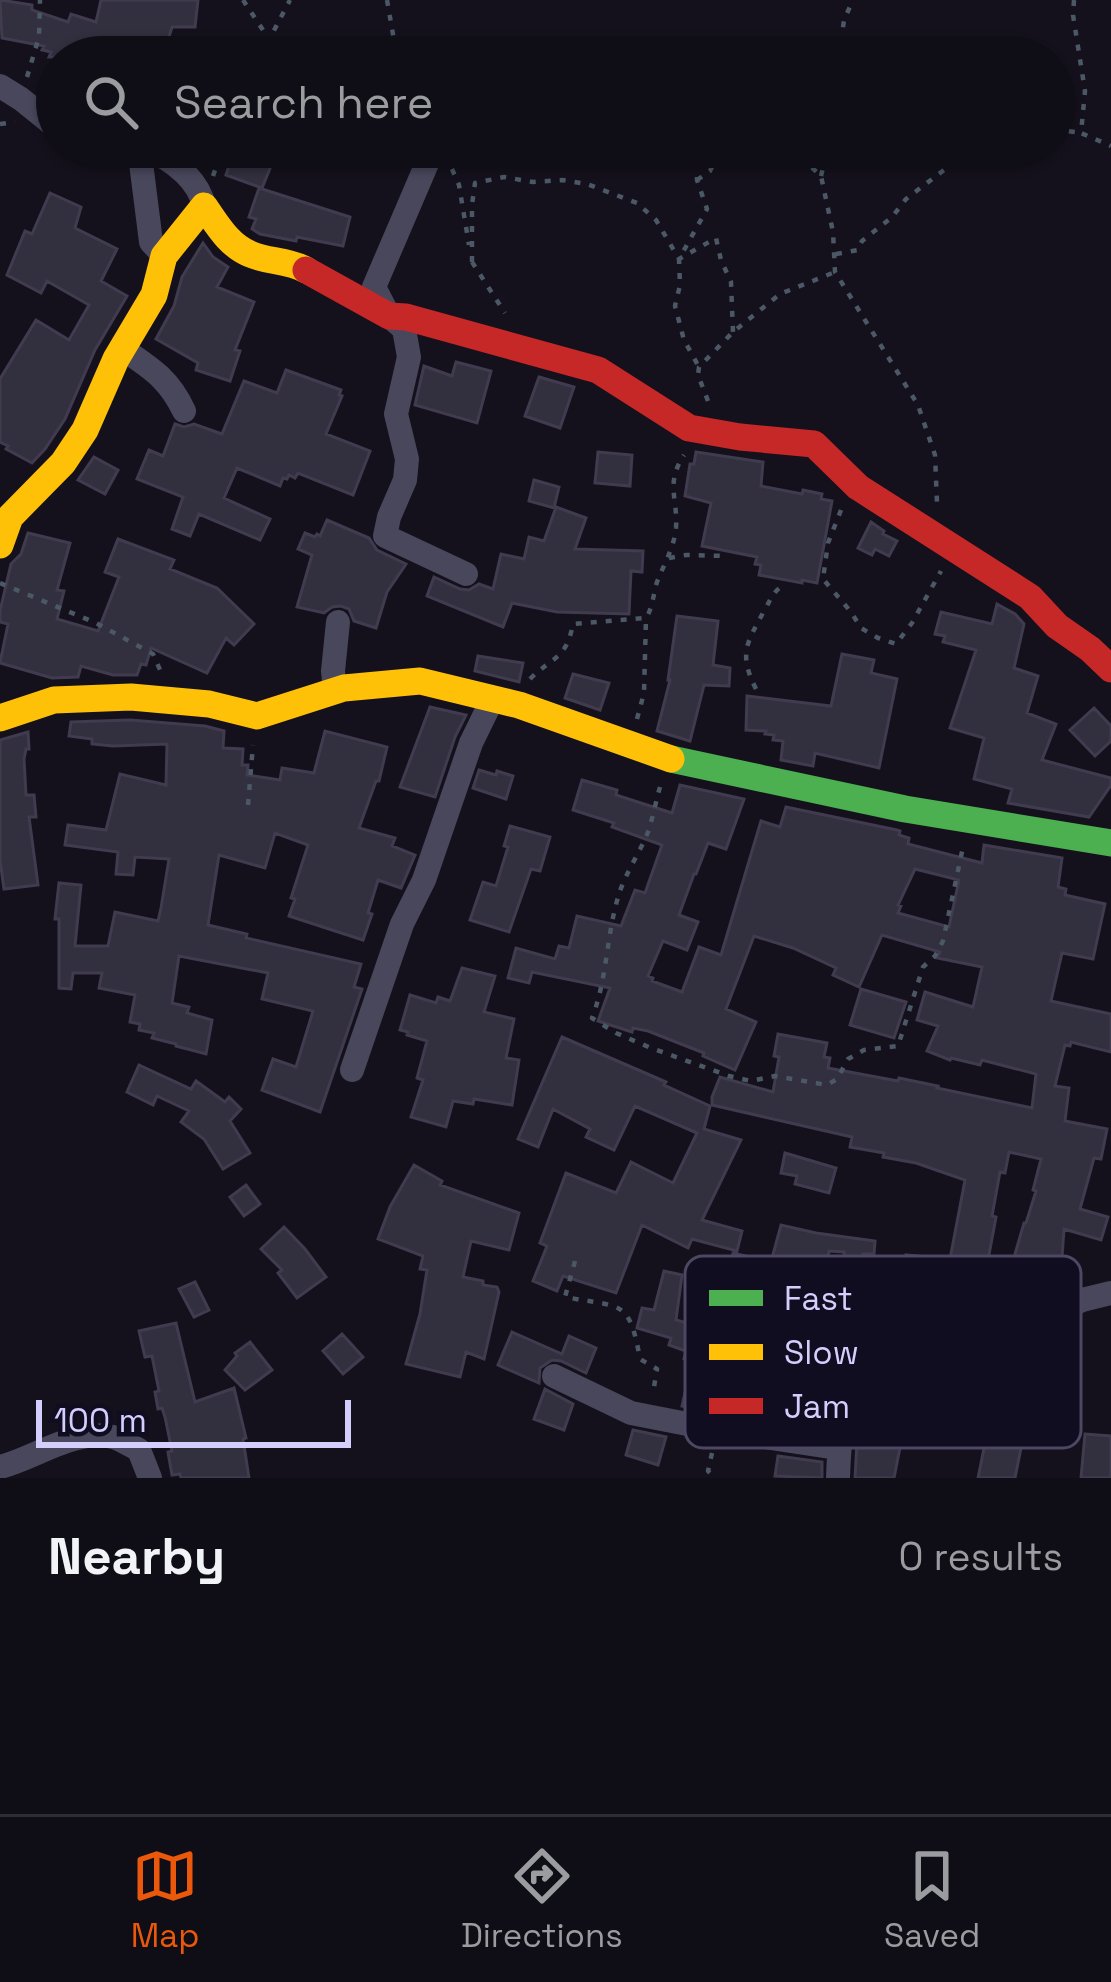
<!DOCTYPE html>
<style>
:root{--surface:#0f0d15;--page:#18161e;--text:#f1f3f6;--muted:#9b9ca0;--line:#2f2d34;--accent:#ea580c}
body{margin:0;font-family:"Space Grotesk",sans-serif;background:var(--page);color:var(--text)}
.scale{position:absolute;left:36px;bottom:30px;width:315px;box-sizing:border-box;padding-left:12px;border:6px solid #d4cefd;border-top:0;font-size:33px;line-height:42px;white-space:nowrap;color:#d4cefd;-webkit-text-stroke:9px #110d20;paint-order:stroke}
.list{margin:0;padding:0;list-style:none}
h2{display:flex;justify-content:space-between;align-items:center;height:156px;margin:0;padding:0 48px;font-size:51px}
h2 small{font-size:39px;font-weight:400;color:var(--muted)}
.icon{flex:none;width:66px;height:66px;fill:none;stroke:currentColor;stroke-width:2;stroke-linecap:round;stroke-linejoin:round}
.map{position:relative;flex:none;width:1111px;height:1478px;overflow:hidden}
.search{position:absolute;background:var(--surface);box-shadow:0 3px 9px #0004;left:36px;right:36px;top:36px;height:132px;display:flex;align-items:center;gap:30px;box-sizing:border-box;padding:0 42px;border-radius:66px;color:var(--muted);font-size:45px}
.sheet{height:336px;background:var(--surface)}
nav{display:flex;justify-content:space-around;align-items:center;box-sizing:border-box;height:168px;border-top:3px solid var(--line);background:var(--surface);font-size:33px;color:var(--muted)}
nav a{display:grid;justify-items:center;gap:6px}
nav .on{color:var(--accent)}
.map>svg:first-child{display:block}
.building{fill:#322f3e;stroke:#403b4f;stroke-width:3;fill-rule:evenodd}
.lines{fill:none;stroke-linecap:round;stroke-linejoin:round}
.path{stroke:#4b5865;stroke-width:4.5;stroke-dasharray:6 9;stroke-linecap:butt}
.street{stroke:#48475c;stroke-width:24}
.fast{stroke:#4caf50;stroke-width:27}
.slow{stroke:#ffc107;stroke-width:27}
.jam{stroke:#c62828;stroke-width:27}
.key{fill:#110d20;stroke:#4c4762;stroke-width:3}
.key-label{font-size:33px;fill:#d4cefd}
</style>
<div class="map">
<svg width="1111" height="1478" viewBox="0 0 1111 1478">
<rect width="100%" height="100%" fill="#14111c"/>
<path class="building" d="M0,0L32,5V10L68,22L71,14L96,22L101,0H198L195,27H172L163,57H49L51,52L42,50L44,46L2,38Z
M238,154L271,166L262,188L226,175L231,159L235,161Z
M259,188L350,217L343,246L297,237L296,241L260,234L252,229L256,219L249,217Z
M50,193L81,207L75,228L117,249L101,281L127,296L95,350L65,419L45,449L32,463L6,449L8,446L0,442V379L36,320L69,340L89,305L47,281L41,293L7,275L25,231L32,234Z
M203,243L213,257L228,267L217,287L254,302L235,350L240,351L230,381L196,370L198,363L156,339L174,306L182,277Z
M456,362L491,371L477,423L415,405L424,366L452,376Z
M286,370L341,390L339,395L342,396L326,434L370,451L353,495L298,473L295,478L289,475L287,479L283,478L280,486L237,468L224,498L270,519L260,540L199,514L190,536L172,529L183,497L137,479L149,450L163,456L175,424L184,427L194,424L222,434L244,381L277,393Z
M539,377L574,387L560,428L525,416Z
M598,452L632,455L630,486L595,483Z
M696,452L763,462L761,486L802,494L803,490L822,494L821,499L832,501L817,583L802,580V583L759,575L761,565L755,564L757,557L702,546L711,503L685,496L690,464H694Z
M94,457L118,470L105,494L78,480Z
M534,480L559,487L554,508L529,501Z
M556,507L586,518L575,549L643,551L642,572L631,571L629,614L557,612L512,603L503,627L427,596L434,577L460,589L469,590L479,584L493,589L501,554L524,559L529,537L544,541Z
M327,520L369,538L377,550L406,564L387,592L376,628L354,621L349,609L341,606L332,607L324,613L297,607L312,555L298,549L305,533L315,537L317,534L320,536Z
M871,522L884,531L883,534L897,541L889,556L875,549L872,555L858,548Z
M28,533L70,543L57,590L64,591L57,619L98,631L119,577L105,572L118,539L174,560L170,569L217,588L254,624L234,645L226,638L207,673L151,648L146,665L141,664L137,675H113L81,666L78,677L52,678L0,663L8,624L0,622V611L11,564L21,554Z
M997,604L1015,614L1024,624L1014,668L1038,676L1027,713L1056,724L1042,760L1111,778V785L1089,817L1008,803L1012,789L974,779L984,738L950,728L976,650L943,642L945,636L935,634L941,612L992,624Z
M677,616L718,621L713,665L730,668L729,686L704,685L690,741L657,731L670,680H668Z
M842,654L874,660L871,673L897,679L879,768L815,753L813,766L781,760L783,741L773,740L774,735L765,734L766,731L746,730L747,696L831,706Z
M478,656L523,663L519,682L475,671Z
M573,674L609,683L600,710L565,698Z
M430,707L466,715L455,737L435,797L400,787Z
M1094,708L1111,726V741L1095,756L1070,730Z
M130,720L205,726L224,731L223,748L243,749L242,765H248L247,775L280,780L282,768L314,773L325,731L387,747L379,781H376L359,828L395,838L392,846L415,855L401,888L378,880L368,913L372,914L363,940L289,916L295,899L291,898L308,845L275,833L265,868L219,855L208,925L247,934L246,938L361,964L354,987L362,989L320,1112L262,1090L273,1059L296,1067L313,1011L262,999L268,973L179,956L172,1003L189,1007L187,1013L212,1020L206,1054L176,1046V1044L152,1038L154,1033L139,1030L140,1024L130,1022L135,995L99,988L102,973H73L71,989L59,988V919H55L59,883L81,885L75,946H108L115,912L158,921L161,908L169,859L135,857L133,875L116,874L118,852L65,845L68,825L106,830L120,774L166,785L167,744L113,746L92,744V739L69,736L71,722Z
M28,732L29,749H26L24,759L26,795H34L36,817H29L38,885L4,889L0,860V740Z
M479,770L496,775L497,771L513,776L506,799L473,788Z
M582,780L617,790L616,795L672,813L680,785L744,799L726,849L708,843L696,874H694L679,915L698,922L687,950L663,941L648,976L653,978L652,981L682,992L699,947L721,955L761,821L780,827L786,807L897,830L900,831L899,835L909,838L908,844L982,863L984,845L1062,858L1058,887L1066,889L1065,895L1105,904L1093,959L1062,953L1051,1001L1111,1014V1052L1071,1042L1070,1046L1065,1045L1055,1086L1069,1088L1065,1121L1107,1129L1101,1159L1094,1158L1080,1209L1108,1217L1101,1240L1064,1229L1061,1272L1011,1268L1024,1223H1026L1036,1191L1033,1190L1041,1159L1009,1152L1005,1173L1000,1172L992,1216L996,1217L982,1292L970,1291L965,1319L935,1316V1348L925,1352L882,1351L881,1359H845L844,1252L829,1251L814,1356L806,1389L810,1390L808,1409L781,1405L780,1407L731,1399L727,1415L682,1406L692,1361L684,1359L686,1351L669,1345L671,1338L637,1328L642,1308L654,1310L664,1271L682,1275L676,1320L691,1324L689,1331L707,1336V1339L764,1353L771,1311L764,1310L771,1291L729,1269L733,1253L771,1262L781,1225L816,1233L875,1241L874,1254H863L858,1297L895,1306L898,1264L905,1265L906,1255L950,1259L965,1180L916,1163L883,1157L884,1153L850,1147L852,1137L712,1105V1097L720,1077L773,1092L779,1057L774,1056L778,1034L827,1043L824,1057L830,1058L828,1068L898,1081L899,1078L938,1086L937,1088L1032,1108L1036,1074L982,1060L980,1065L951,1058L950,1060L927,1051L938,1026L917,1020L925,992L973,1007L982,967L937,958L940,952L882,935L859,987L833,975L836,968L793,948L754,936L726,1009L756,1022L735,1070L703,1056L704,1053L648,1031L633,1028L632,1032L598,1021L610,988L532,972L529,983L508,978L516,948L555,959L559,946L569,948L577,916L621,926L635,890L645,893L662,845L612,827L614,823L573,810ZM915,869L959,880L949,927L898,913L901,906L898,905Z
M510,826L550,837L540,871L531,869L509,932L470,920L483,882L496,886L508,847L504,846Z
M462,968L495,976L484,1012L514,1019L506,1058L519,1060L512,1105L474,1099L473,1104L453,1101L446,1127L411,1117L423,1080L417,1078L427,1041L407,1035L408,1032L400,1030L410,995L436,1003L438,997L450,1001Z
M861,989L906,1002L894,1038L850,1025Z
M562,1037L666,1082L664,1085L710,1106L704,1129L741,1140L702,1220L742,1231L737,1251L692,1239L688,1248L642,1225L616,1293L563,1276L557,1291L533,1281L547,1246L540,1243L566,1173L616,1193L631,1162L673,1183L697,1133L635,1106L614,1150L586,1137L590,1129L553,1109L538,1147L518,1139Z
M139,1065L191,1089L196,1081L225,1102L229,1097L241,1109L230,1121L250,1153L223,1169L204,1139L181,1122L189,1111L157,1096L153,1105L127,1092Z
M785,1153L836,1168L829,1193L795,1184L797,1176L781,1173Z
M414,1165L442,1181L440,1185L519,1213L509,1250L471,1241L463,1277L483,1281V1285L497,1287L499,1292L484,1359L466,1352L460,1377L406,1364L420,1314L427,1270L420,1269L423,1256L378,1239L390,1207Z
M246,1185L260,1204L244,1216L230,1197Z
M284,1227L305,1249L326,1277L297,1298L278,1273L282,1270L261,1249Z
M195,1282L209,1310L194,1317L179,1289Z
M176,1323L195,1402L234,1388L246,1438L243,1439L249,1478H181L180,1474L172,1475L168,1452L172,1451L165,1417L162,1408L158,1409L155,1392L159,1391L152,1356L145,1357L139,1331Z
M512,1332L562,1354L569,1336L596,1348L586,1373L561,1361L552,1360L540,1368L539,1383L498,1365Z
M342,1334L363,1357L343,1374L323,1351Z
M250,1342L272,1370L245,1390L225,1370L237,1356L235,1353Z
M1016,1362L1023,1400L1041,1393L1053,1424L998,1445L1021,1448L1015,1478H978L1001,1365Z
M545,1389L573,1404L564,1430L534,1419Z
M870,1410L906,1417L894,1478H855L857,1442L863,1415Z
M633,1430L666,1437L658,1465L626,1455Z
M1085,1434L1111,1436V1478H1081Z
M778,1456L822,1462V1478L775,1476Z"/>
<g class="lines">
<path class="path" d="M243,0L269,39
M387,0L397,57
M1074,0L1073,15L1085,91L1081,133L1111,146
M260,57L290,0
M575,57L590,55L600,57
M839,57L844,20L853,0
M27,77L39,37L40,0
M0,124L15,122
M1054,129L1081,133
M697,147V180L707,209L679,259L680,285L675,306L684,340L699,367
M790,147L821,176L833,232L835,272L918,405L935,455L937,503
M452,169L459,185L469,245
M213,176L223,147
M821,176L828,147
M697,180L710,171L722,147
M836,254L858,250L862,241L892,217L906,199L974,147
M472,262V205L475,183L504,177L533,182L562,180L587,184L637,203L656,220L679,259L716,238L721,260L731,282L733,332
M472,262L505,313
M708,401L698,375L699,367L733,332L780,294L835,272
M841,510L828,543L823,579L851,612L861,628L878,638L896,644L912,623L941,571
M669,558L686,555L726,556
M0,583L96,623L153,654L161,672
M530,679C553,656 566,660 573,624L646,618C653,607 653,595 657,582C664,564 674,548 676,528C678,498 665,484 684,455
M756,689C738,653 747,643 764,611C771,600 771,594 782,586
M637,719L644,693L646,618
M660,787C656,801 653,817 648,832C640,852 627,871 620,891C606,933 608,977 592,1018L616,1033L651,1048L729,1076L751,1081L775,1076L827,1085L837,1079L848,1059L864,1050L898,1046L923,967L935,956L943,941L963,847
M248,805L253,745
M575,1261L565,1297C622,1308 629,1298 640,1359L657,1369L653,1393
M819,1315L834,1386
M712,1453L708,1471L715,1478"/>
<path class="street" d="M0,86L21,99L57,128
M139,147L151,242L164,256
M145,147C170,159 198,177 204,206
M442,148L431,154L374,287L389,316L404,329L409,357L396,414L407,459L405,480L389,517L385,536L466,574
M123,349C151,368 169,379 184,411
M335,691L333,671L338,622
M352,1070L402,924L424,880L471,743L493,698
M554,1376L631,1413L718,1430L837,1448
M0,1467C36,1458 74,1428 113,1437C121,1439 131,1446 139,1450L150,1478
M838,1478C839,1450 840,1427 850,1401L874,1389L925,1371L976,1345L1006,1335L1082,1300L1111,1293"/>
<path class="fast" d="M671,759L905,809L1111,843"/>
<path class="slow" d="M0,545L10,517L63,463L85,430L116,359L154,295L164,256L204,206C217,224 228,245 250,254C268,262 288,260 306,270
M0,718L54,700L131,697L209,704L257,716L344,688L420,681L519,705L671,759"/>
<path class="jam" d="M306,270L389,316L406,317L598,370L689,428L740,437L814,444L858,487L1030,597L1057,626L1090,649L1111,669"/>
</g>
<rect x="685" y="1256" width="396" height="192" rx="18" class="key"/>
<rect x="709" y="1290" width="54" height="16" fill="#4caf50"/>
<rect x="709" y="1344" width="54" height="16" fill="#ffc107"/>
<rect x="709" y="1398" width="54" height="16" fill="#c62828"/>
<g class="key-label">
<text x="784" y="1310">Fast</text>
<text x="784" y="1364">Slow</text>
<text x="784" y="1418">Jam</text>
</g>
</svg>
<div class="scale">100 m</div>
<div class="search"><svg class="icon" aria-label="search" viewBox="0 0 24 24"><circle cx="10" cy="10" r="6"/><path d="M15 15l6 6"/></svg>Search here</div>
</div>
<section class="sheet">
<h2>Nearby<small>0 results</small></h2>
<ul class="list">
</ul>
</section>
<nav>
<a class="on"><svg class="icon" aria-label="map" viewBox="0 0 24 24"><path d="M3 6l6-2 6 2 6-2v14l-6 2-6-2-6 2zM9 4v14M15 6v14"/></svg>Map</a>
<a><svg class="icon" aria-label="directions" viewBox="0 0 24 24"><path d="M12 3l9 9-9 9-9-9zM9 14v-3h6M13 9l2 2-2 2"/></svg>Directions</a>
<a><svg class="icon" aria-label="saved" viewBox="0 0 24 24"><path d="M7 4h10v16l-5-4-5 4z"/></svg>Saved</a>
</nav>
